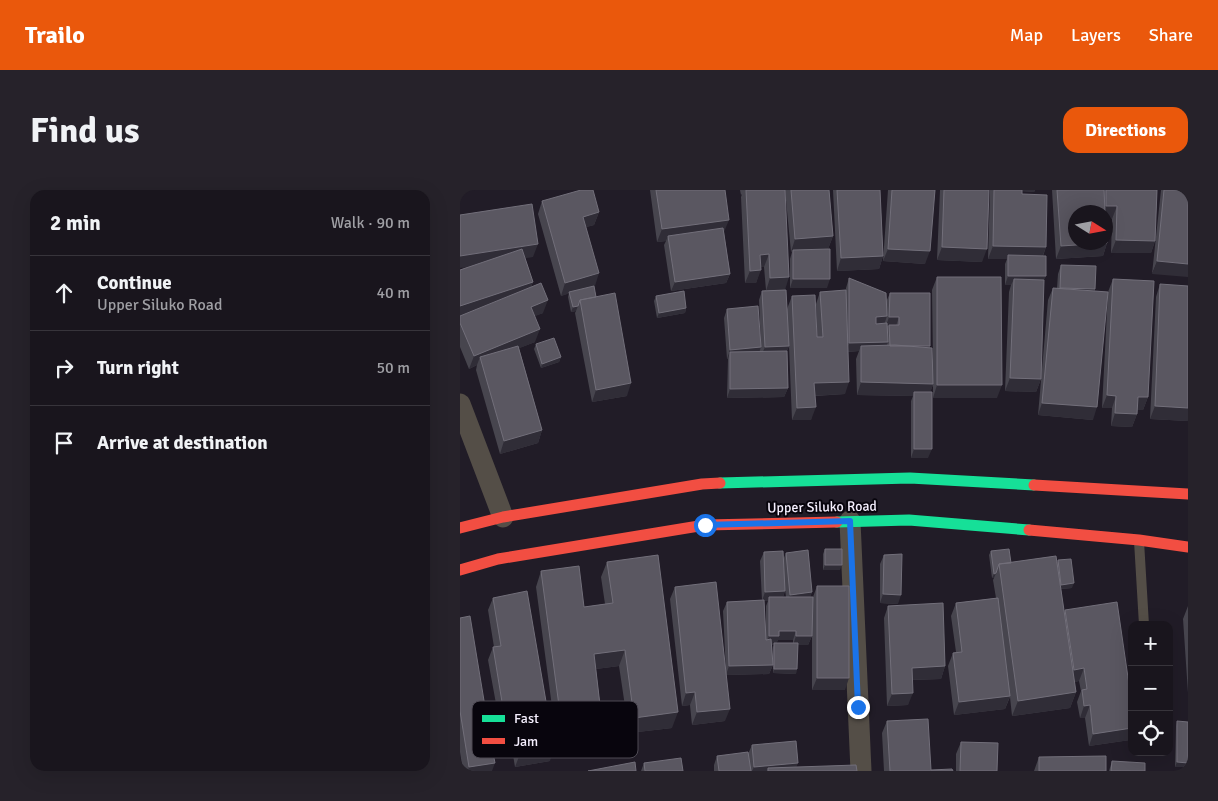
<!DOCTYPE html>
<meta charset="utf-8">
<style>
:root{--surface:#19151d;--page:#26222a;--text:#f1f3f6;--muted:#9f9fa4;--line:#37343b;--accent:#ea580c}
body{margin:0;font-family:Signika,sans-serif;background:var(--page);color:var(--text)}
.controls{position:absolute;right:15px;bottom:15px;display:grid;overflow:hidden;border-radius:10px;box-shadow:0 5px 20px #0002}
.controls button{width:45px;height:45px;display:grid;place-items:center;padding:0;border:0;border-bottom:1px solid var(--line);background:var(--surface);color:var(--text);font:25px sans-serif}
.compass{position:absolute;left:608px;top:15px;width:45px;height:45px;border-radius:50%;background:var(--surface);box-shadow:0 5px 20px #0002;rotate:101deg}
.stop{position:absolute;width:15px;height:15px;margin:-11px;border:4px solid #1a73e8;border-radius:50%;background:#fff}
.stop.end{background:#1a73e8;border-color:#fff;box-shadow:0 1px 5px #0008}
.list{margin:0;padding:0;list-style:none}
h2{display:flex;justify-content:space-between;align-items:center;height:65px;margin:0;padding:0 20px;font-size:21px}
h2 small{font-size:16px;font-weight:400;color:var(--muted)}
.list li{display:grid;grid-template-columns:32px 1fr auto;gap:15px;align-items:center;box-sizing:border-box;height:75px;padding:0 20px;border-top:1px solid var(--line)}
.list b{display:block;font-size:19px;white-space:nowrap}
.list p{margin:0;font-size:16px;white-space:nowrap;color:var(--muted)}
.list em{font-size:16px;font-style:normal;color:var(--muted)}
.icon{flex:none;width:28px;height:28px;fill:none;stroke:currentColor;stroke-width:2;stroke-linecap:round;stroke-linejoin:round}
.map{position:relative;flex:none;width:728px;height:581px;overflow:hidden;border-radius:15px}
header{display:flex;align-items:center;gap:30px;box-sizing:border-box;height:70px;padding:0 25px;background:var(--accent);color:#fff}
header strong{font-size:24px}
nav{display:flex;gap:28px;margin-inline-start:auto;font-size:18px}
.intro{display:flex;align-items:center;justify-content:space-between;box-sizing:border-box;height:120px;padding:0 30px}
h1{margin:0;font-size:35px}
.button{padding:12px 22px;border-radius:15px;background:var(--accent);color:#fff;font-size:18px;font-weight:700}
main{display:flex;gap:30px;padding:0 30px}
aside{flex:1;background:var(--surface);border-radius:15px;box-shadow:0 5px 20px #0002}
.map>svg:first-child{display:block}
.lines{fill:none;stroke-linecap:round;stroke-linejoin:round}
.lane{stroke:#544e47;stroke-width:10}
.street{stroke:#544e47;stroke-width:21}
.fast{stroke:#16e098;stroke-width:11}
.jam{stroke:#f24e42;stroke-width:11}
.wall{fill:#47454e;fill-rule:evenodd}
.shaded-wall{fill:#302d37}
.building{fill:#5a5761;stroke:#726f7a}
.route{stroke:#1a73e8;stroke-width:6}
.labels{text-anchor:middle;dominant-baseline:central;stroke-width:4;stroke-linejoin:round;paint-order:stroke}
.street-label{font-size:14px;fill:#f5effe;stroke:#08050d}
.key{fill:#08050d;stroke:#4f4b55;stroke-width:1}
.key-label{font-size:14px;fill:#f5effe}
</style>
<header>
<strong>Trailo</strong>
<nav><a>Map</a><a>Layers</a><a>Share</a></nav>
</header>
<div class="intro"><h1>Find us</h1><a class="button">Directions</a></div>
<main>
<aside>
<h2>2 min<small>Walk · 90 m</small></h2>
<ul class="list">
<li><svg class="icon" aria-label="ahead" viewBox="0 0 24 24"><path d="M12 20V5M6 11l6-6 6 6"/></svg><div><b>Continue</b><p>Upper Siluko Road</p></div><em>40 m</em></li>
<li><svg class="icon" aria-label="right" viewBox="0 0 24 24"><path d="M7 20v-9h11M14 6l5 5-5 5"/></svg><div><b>Turn right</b></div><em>50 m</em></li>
<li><svg class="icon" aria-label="arrive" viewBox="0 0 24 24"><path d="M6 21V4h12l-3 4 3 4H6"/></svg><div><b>Arrive at destination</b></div></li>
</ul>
</aside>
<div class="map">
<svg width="728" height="581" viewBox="0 0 728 581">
<rect width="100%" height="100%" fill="#211c27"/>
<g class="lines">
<path class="lane" d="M679,351L684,435"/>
<path class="street" d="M0,214L43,327
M390,331L401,581"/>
<path class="fast" d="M260,293L450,288L574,295
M377,332L449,330L569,340"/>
<path class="jam" d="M574,295L728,304
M0,338L43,327L242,294L260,293
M569,340L679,350L728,357
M0,380L38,369L245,335L377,332"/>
</g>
<path class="wall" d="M190,0H265L264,42L270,84L266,93L211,101L204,55L206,51L197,52Z
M280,0H325V100L327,119L332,106L357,147L356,114L360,102L386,112V98L389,88L426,112L430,103L470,156V158L473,172L472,100L477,87L537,208H473V195L470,202L468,268H451V211L453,206L397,205L396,169L399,161L388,162L385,204L355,206L351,230H332L329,156L327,161L328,198L324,207L267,208L268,169H267L264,128L267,119L301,157L299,110L302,101L306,100L304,77H301L296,93H285L281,7L282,4L281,5Z
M325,0H369L373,46L368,59H360L367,98H330V69L332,62H331Z
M373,0H420L423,66L419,79L377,81Z
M428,0H475L465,74L423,71Z
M480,0H529L522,72L477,70Z
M530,0H575L574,2L562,1V4L586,57L583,66L584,91L581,189L576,202L545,201L549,102L551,95H545V74L547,69H528Z
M592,0H697L695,51L691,63H651L652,29H646L647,53L643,66L596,69Z
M701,0H728L692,84Z
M82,11L139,22L134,35L126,37L135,96H134L136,107L167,206L132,212L115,123L116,121L111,122L108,107L109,103L101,106L78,24Z
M73,67L65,68L73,92L71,97L83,123L74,126L75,152L59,158L82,240L78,253L40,264L16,180L17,175L9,179L0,157V80L10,76L0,78Z
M601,75L635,99L633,230L578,225L588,110L593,98H597L598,84Z
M653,89L688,207L683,220H677V224L672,237L651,236L652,218H642L648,102Z
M700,94L728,231L690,229L696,107Z
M196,106L226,118L225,123L197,128L194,111Z
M76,154L101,167L99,172L81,178L74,159Z
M365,359L380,380H363V364Z
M531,361L551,373L597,372L598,370L612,398L601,399L604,423L605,420L670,550L629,556L625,528H620L617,512L621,501L619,491L614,492L616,502L610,518L552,526L550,507L545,519L494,525L488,476L493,463L496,462L491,426L496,413L536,408L533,390L534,388H532L529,365Z
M304,362L323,370L326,363L352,402L350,407H353L357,396L385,500H352V432V446L348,455H338L336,484L313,483V457L314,455H312L313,475L309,484L266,485L265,531L232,535L230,515L222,516L210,409L215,397L266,482L263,421L267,412L302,410L300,371ZM324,391L326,407H323L325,401ZM304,411H308L306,416V444ZM318,450H333V453H316Z
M424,365L438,414L420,413V374Z
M147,372L212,538L169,543L159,476L136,479L142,532L137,548L97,554L76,397L81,381L124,417L145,414L141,387Z
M33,408L90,571L55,577L47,529L39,530L28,470L33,457H34L28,420Z
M428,416L485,476L481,489L452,490L448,515L427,516L424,428Z
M728,416V503L723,429Z
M0,428L29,558L32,581H3L0,562Z
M427,531L471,580L493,581H424L422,543Z
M717,531L728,577H715L716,536Z
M501,552L537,581H496V564Z
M292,555L336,577L397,581H254V575L257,566L288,564Z
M579,567L646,581H574Z
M652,571L685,581H649Z
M184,573L223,581H181Z"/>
<path class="shaded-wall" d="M558,0H575L574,2L557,1Z
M646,16H657L652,29H646L644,22Z
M139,22L134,35L119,39L123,27Z
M269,30L264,42L208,46L206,51L197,52L202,39Z
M373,46L368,59L333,62V60L332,62H331L335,49Z
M656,50L695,51L691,63H651Z
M647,53L643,66L596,69L601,56Z
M78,54L73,67L0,78V66Z
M533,56L586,57L581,70L548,65L547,69H528Z
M482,57L527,59L522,72L477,70Z
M428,59L470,61L465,74L423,71Z
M309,64L304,77H295L300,65Z
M423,66L419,79L377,81L381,68Z
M697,71L728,74V87L692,84Z
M301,80L296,93H285L290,81Z
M139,83L135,96L101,106L105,93Z
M270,84L266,93L211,101L215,92Z
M548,86H586L582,95L554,89L551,95H545Z
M329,87L325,100L306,101L310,88Z
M333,89H370L367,98H330Z
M73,92L68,105L0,128V116Z
M600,98L635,99L632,108Z
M88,110L83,123L66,130L71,117Z
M118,116L116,121L111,122L113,117Z
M226,118L225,123L197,128L199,123Z
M427,126L424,135L413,136L416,127Z
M429,127H439L436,136H426Z
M80,139L75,152L22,173L20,167L17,175L9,179L14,166Z
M428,152L425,161L401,156L399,161L386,162L389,153Z
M329,156L326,165L301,166L305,157Z
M430,156H470L467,165Z
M301,157L298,166L270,162L268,169H267L270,160Z
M101,167L99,172L81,178L82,174Z
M550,188L581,189L576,202L545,201Z
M389,192L385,204L350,206L354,193Z
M401,192L473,194L469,207L454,202L453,206L397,205Z
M171,193L167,206L132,212L136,200Z
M477,195H542L537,208H473Z
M328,198L324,207L267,208L270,199Z
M647,205L656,206L652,218H642Z
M678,207H688L683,220H673Z
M582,213L637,217L633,230L578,225Z
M695,216L728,218V231L690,229Z
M356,217L351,230H332L337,218Z
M655,223L677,224L672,237L651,236Z
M82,240L78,253L40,264L44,251Z
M454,259H472L468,268H451Z
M365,375H382L380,380H363Z
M536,383L534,388H532L534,384Z
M614,393L612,398L599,399L601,395Z
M325,401L322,410L309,407L308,411H302L305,402Z
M352,402L349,411L327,414L330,405Z
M423,404L441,405L438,414L420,413Z
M319,441H336L333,450H318L316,455L314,453V455H306L309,446Z
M336,446H352L348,455H333Z
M165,460L159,476L128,480L134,464Z
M313,475L309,484L266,485L269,476Z
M485,476L481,489L447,490L452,478Z
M624,478L619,491L609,493L614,480Z
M314,479H337L336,484L313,483Z
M357,488H389L385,500H352Z
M235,502L230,515L222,516L226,503Z
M616,502L610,518L552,526L558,511Z
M453,503L448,515L427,516L432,504Z
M550,506L545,519L494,525L499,512Z
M630,515L625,528H620L624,516Z
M51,516L47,529L39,530L43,518Z
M270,519L265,531L232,535L237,522Z
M218,522L212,538L169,543L174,528Z
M142,532L137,548L97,554L102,538Z
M672,538V546L670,550L629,556L633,544Z
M31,553L27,566L11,568L16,556Z
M94,558L90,571L55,577L60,564Z
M717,572L728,573V577H715Z
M35,573L32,581H8L9,577Z
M338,573L335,581L308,578L307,581H292L294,577Z"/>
<path class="building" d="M121,0H133L139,22L123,27L139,83L105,93L82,11Z
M196,0H265L269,30L202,39Z
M286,0H325L329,87L310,88L309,64L300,65L301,80L290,81Z
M331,0H369L373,46L335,49Z
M377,0H420L423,66L381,68Z
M432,0H475L470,61L428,59Z
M484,0H529L527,59L482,57Z
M534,0H562V4L587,5L586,57L533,56Z
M597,0H644L645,22H616V52H646V27L647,53L601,56Z
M646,0H697L695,51L656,50L657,16H646Z
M704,0H728V74L697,71Z
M72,14L78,54L0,66V25Z
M263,38L270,84L215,92L208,46Z
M62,59L73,92L0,116V80Z
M370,59V89H333V60Z
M548,65L586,66V86H548Z
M601,75L636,76L635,99L600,98Z
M477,87H541L542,195H477Z
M389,88L426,103L427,126L416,127V134L427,133L428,152L389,153Z
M554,89L584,90L581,189L550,188Z
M653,89L694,91L688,207H678L677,224L655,223L656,206L647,205Z
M81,93L88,110L71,117L80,139L14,166L0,133V126Z
M700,94L728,96V218L695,216Z
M134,96L136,107L120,110L118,116L113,117L109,102Z
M593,98L648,102L637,217L582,213Z
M326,100L329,156L305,157L302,101Z
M386,100L389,192L354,193L356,217L337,218L332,106L355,105L357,147H363L360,102Z
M224,101L226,118L199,123L196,106Z
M155,103L171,193L136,200L120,110Z
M430,103H470V156H430L429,135H439V127H429Z
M298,116L301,157L270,160L267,119Z
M94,148L101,167L82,174L76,154Z
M435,155L472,158L473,194L401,192V156Z
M58,156L82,240L44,251L20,167Z
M327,161L328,198L270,199V162Z
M454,202H472V259H454Z
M365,359H382V375H365Z
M549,359L551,373L539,374L536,383L534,384L531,361Z
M348,360L352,402L330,405L326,363Z
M323,361L325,401L305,402L304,362Z
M442,364L441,405L423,404L424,365Z
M198,365L218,522L174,528L165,460L134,464L142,532L102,538L81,381L119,376L124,417L153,413L147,372Z
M596,366L616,502L558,511L539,374Z
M611,369L614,393L601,395L598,370Z
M256,392L270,519L237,522L235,502L226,503L215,397Z
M357,396H389V488H357Z
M67,401L94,558L60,564L51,516L43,518L33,457L41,456L33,408Z
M309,407H353L352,446H336V441H319V446H309Z
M538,408L550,506L499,512L493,463L502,462L496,413Z
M304,410L306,450L311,449L313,475L269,476L267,412Z
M657,412L672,515V538L633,544L630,515L624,516L622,500L627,499L624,478L614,480L605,420Z
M483,413L485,476L452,478L453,503L432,504L428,416Z
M10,426L31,553L16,556L17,561L32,558L35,573L9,577L0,521V428Z
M314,453H338L337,479H314Z
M468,529L471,580L492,579L493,581H430L427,531Z
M717,531L728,532V573L717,572Z
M336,551L338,573L294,577L292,555Z
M501,552L538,553L537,581H500Z
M288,562L291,581H259L257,566Z
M646,566V581H579V567Z
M221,568L223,581H185L184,573Z
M652,571L685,573V581H651Z
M175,572L176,581H128Z
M396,575L397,581H308V578Z"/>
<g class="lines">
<path class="route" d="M245,335L390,331L398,517"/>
</g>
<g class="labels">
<g class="street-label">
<text transform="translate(362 317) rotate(-1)">Upper Siluko Road</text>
</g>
</g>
<rect x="12" y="511" width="166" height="57" rx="8" class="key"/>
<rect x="22" y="525" width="23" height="7" fill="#16e098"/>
<rect x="22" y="548" width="23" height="6" fill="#f24e42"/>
<g class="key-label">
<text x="54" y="533">Fast</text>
<text x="54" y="556">Jam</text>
</g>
</svg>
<div class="controls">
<button>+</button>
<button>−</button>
<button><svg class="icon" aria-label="locate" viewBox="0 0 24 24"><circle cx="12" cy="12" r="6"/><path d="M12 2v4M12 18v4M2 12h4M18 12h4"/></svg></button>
</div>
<svg class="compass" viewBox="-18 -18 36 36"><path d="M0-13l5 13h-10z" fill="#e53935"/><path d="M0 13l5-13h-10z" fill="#9f9fa4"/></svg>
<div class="stop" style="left:245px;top:335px"></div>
<div class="stop end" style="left:398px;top:517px"></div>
</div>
</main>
